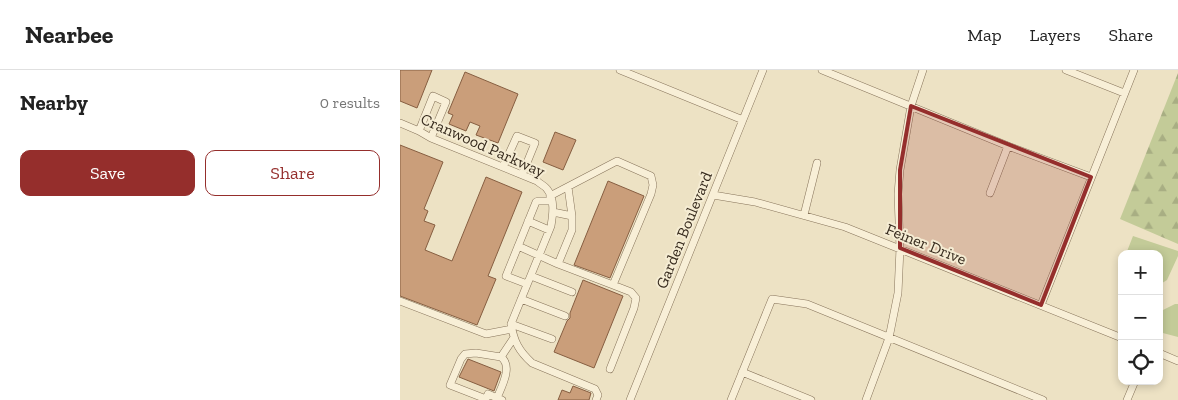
<!DOCTYPE html>
<meta charset="utf-8">
<style>
:root{--surface:#fff;--page:#f2f2f2;--text:#222;--muted:#767676;--line:#e0e0e0;--accent:#952e2c}
body{margin:0;font-family:"Zilla Slab",serif;background:var(--page);color:var(--text)}
.controls{position:absolute;right:15px;bottom:15px;display:grid;overflow:hidden;border-radius:10px;box-shadow:0 2px 8px #0003}
.controls button{width:45px;height:45px;display:grid;place-items:center;padding:0;border:0;border-bottom:1px solid var(--line);background:var(--surface);color:var(--text);font:25px sans-serif}
.list{margin:0;padding:0;list-style:none}
h2{display:flex;justify-content:space-between;align-items:center;height:65px;margin:0;padding:0 20px;font-size:21px}
h2 small{font-size:16px;font-weight:400;color:var(--muted)}
.actions{display:flex;gap:10px;padding:15px 20px}
.actions a{flex:1;padding:11px 0;border:1px solid var(--accent);border-radius:10px;text-align:center;font-size:18px;color:var(--accent)}
.actions .main{background:var(--accent);color:#fff}
.icon{flex:none;width:28px;height:28px;fill:none;stroke:currentColor;stroke-width:2;stroke-linecap:round;stroke-linejoin:round}
.map{position:relative;flex:none;width:778px;height:330px;overflow:hidden}
header{display:flex;align-items:center;gap:30px;box-sizing:border-box;height:70px;padding:0 25px;background:var(--surface);border-bottom:1px solid var(--line)}
header strong{font-size:24px}
nav{display:flex;gap:28px;margin-inline-start:auto;font-size:18px}
main{display:flex}
aside{flex:1;background:var(--surface)}
.map>svg:first-child{display:block}
.grass{fill:#c3cb98}
.forest{fill:url(#forest-firs)}
.building{fill:#ca9e7a;stroke:#865e41}
.lines{fill:none;stroke-linecap:round;stroke-linejoin:round}
.minor-casing{stroke:#87745b;stroke-width:8}
.minor{stroke:#f8efd7;stroke-width:7}
.marked{fill:#952e2c;fill-opacity:0.2;stroke:#952e2c;stroke-width:4;stroke-linejoin:round}
.labels{text-anchor:middle;dominant-baseline:central;stroke-width:4;stroke-linejoin:round;paint-order:stroke}
.street-label{font-size:16px;fill:#372b1e;stroke:#f5ecd3}
</style>
<header>
<strong>Nearbee</strong>
<nav><a>Map</a><a>Layers</a><a>Share</a></nav>
</header>
<main>
<aside>
<h2>Nearby<small>0 results</small></h2>
<ul class="list">
</ul>
<div class="actions"><a class="main">Save</a><a>Share</a></div>
</aside>
<div class="map">
<svg width="778" height="330" viewBox="0 0 778 330">
<defs>
<pattern id="forest-firs" width="22" height="20" patternUnits="userSpaceOnUse" patternTransform="scale(1.25)"><rect width="22" height="20" fill="#c3cb98"/><path d="M5 1l3.5 6h-7zM16 11l3.5 6h-7z" fill="#a8ae83"/></pattern>
</defs>
<rect width="100%" height="100%" fill="#ede2c4"/>
<path class="grass" d="M733,166L778,181V186L767,210L759,215V184H726Z
M775,234H778V267L759,262V242Z"/>
<path class="forest" d="M778,3V174L720,149Z"/>
<path class="building" d="M0,0H32L17,38L0,31Z
M65,2L118,24L98,73L76,65L80,56L70,52L66,61L49,54L53,45L48,43Z
M155,62L176,70L163,100L143,92Z
M0,75L43,92L24,139L28,141L24,151L35,155L25,180L52,191L86,107L122,122L88,206L96,209L77,255L0,226Z
M208,111L244,126L210,208L174,195Z
M183,210L223,226L194,298L154,282L167,251L170,248V243Z
M68,289L101,302L94,321L59,307Z
M173,316L191,323L189,330H158L162,320L170,323Z"/>
<g class="lines">
<defs>
<path id="minor" d="M220,0L343,50
M422,0L608,76L691,107
M666,0L724,23
M0,53L19,61L31,68L137,111C140,114 145,116 147,119C155,129 153,144 151,156L111,254C114,272 119,281 132,293L195,319L198,325L196,330
M19,61L33,26L46,32L31,68
M103,97L117,66L135,73L122,105
M168,117L172,146
M590,123L608,76
M313,125L355,132L445,157L722,268
M150,126L217,91L251,106L253,115L251,124L213,215L231,222L236,228L234,238L210,299
M153,142L172,146V160L158,194
M404,145L417,93
M128,151L149,160
M118,176L158,194L213,215
M131,206L172,222
M127,214L106,206L136,132L138,131H152
M121,229L165,246
M0,231L86,264L112,259
M641,235L734,0
M111,254L152,269
M759,283L778,291
M342,302L411,330
M97,328L88,324L86,329L50,315L61,289L65,284L76,283L101,287
M102,330L97,328C102,316 113,296 101,287L113,269
M230,330L363,0
M331,330L372,229L407,234L643,330
M466,330L489,268L498,223L500,178L498,124L500,100L511,36L523,0
M727,330L735,311"/>
</defs>
<use href="#minor" class="minor-casing"/>
<use href="#minor" class="minor"/>
</g>
<path class="marked" d="M511,36L691,107L641,235L500,178V100Z"/>
<g class="labels">
<g class="street-label">
<text transform="translate(83 75) rotate(24)">Cranwood Parkway</text>
<text transform="translate(284 160) rotate(-68)">Garden Boulevard</text>
<text transform="translate(526 174) rotate(22)">Feiner Drive</text>
</g>
</g>
</svg>
<div class="controls">
<button>+</button>
<button>−</button>
<button><svg class="icon" aria-label="locate" viewBox="0 0 24 24"><circle cx="12" cy="12" r="6"/><path d="M12 2v4M12 18v4M2 12h4M18 12h4"/></svg></button>
</div>
</div>
</main>
